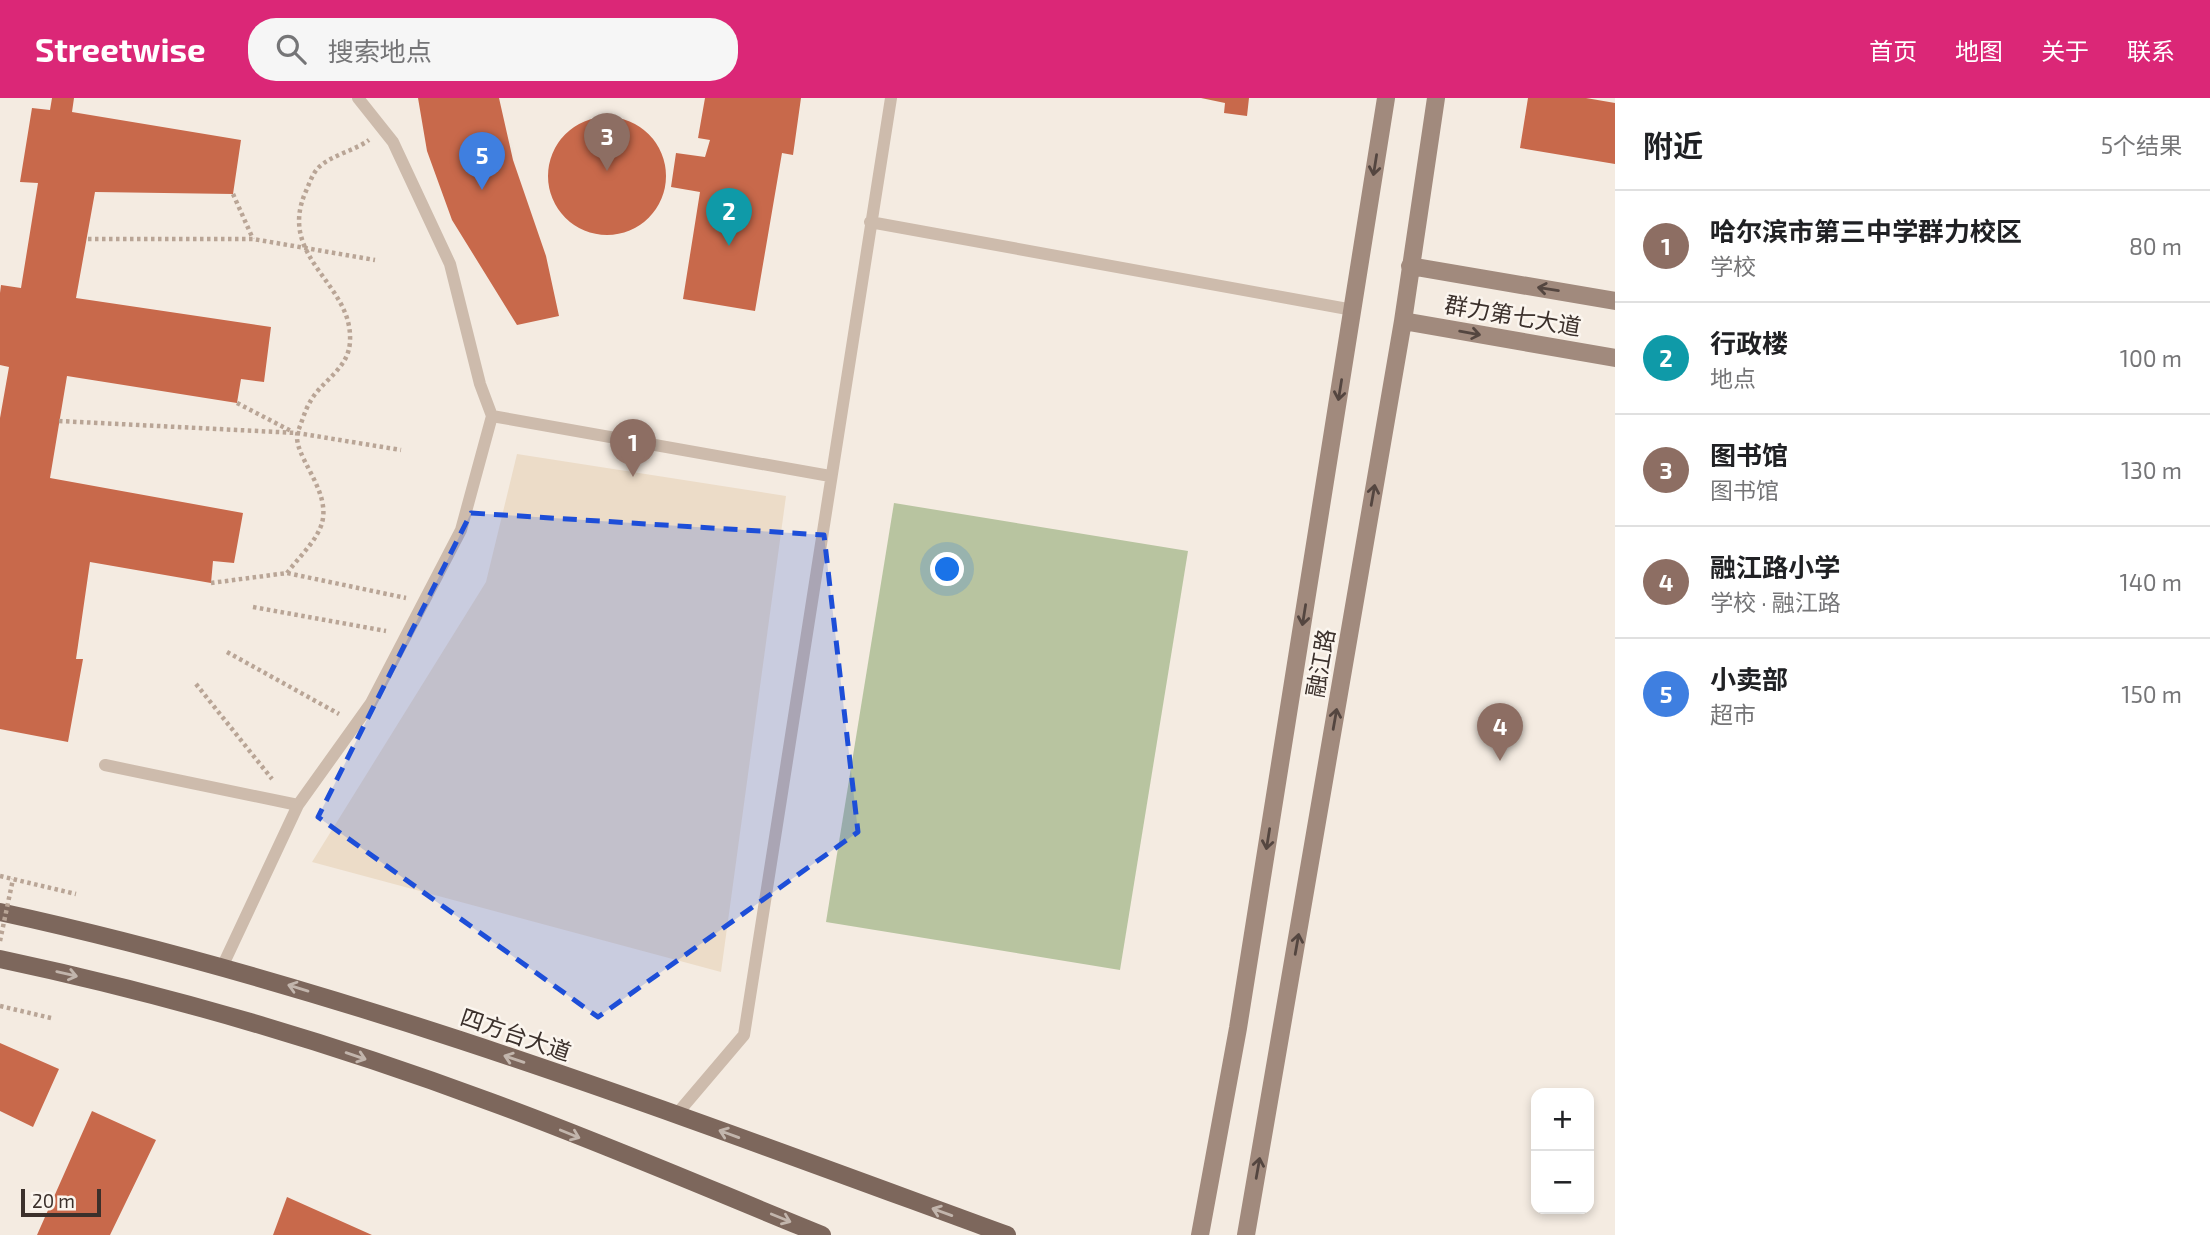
<!DOCTYPE html>
<html lang="zh">
<meta charset="utf-8">
<style>
:root{--surface:#fff;--page:#f6f6f6;--text:#202124;--muted:#757577;--line:#e0e0e0;--accent:#db2777}
body{margin:0;font-family:"Exo 2","Noto Sans SC",sans-serif;background:var(--page);color:var(--text)}
.controls{position:absolute;right:21px;bottom:21px;display:grid;overflow:hidden;border-radius:14px;box-shadow:0 4px 10px #0003}
.controls button{width:63px;height:63px;display:grid;place-items:center;padding:0;border:0;border-bottom:2px solid var(--line);background:var(--surface);color:var(--text);font:35px sans-serif}
.scale{position:absolute;left:21px;bottom:18px;width:80px;box-sizing:border-box;padding-left:7px;border:4px solid #3b302b;border-top:0;font-size:19px;line-height:24px;white-space:nowrap;color:#3b302b;-webkit-text-stroke:5px #fbf5ee;paint-order:stroke}
.you{position:absolute;left:948px;top:472px;width:24px;height:24px;margin:-18px;border:5px solid #fff;border-radius:50%;background:#1a73e8;box-shadow:0 0 0 10px #1a73e833}
.badge{display:grid;place-items:center;width:46px;height:46px;border-radius:50%;background:var(--accent);color:#fff;font-size:23px;font-weight:700}
.pin{position:absolute;translate:-50% -58px;filter:drop-shadow(0 2px 4px #0008)}
.pin::after{content:'';position:absolute;top:37px;width:24px;height:21px;background:inherit;clip-path:polygon(0 0,100% 0,50% 100%)}
.list{margin:0;padding:0;list-style:none}
h2{display:flex;justify-content:space-between;align-items:center;height:91px;margin:0;padding:0 28px;font-size:30px}
h2 small{font-size:23px;font-weight:400;color:var(--muted)}
.list li{display:grid;grid-template-columns:46px 1fr auto;gap:21px;align-items:center;box-sizing:border-box;height:112px;padding:0 28px;border-top:2px solid var(--line)}
.list b{display:block;font-size:26px;white-space:nowrap}
.list p{margin:0;font-size:23px;white-space:nowrap;color:var(--muted)}
.list em{font-size:23px;font-style:normal;color:var(--muted)}
.icon{flex:none;width:38px;height:38px;fill:none;stroke:currentColor;stroke-width:2;stroke-linecap:round;stroke-linejoin:round}
.map{position:relative;flex:none;width:1615px;height:1137px;overflow:hidden}
header{display:flex;align-items:center;gap:42px;box-sizing:border-box;height:98px;padding:0 35px;background:var(--accent);color:#fff}
header strong{font-size:33px}
nav{display:flex;gap:38px;margin-inline-start:auto;font-size:24px}
.search{width:490px;height:63px;background:var(--page);display:flex;align-items:center;gap:18px;box-sizing:border-box;padding:0 24px;border-radius:28px;color:var(--muted);font-size:26px}
main{display:flex}
aside{flex:1;background:var(--surface)}
.map>svg:first-child{display:block}
.green{fill:#b8c4a0}
.plaza{fill:#ecdcc8}
.building{fill:#c8694b}
.lines{fill:none;stroke-linecap:round;stroke-linejoin:round}
.path{stroke:#b9a596;stroke-width:4.5;stroke-dasharray:3.5 3.5;stroke-linecap:butt}
.lane{stroke:#cdbbac;stroke-width:12}
.secondary{stroke:#a18a7d;stroke-width:18}
.primary{stroke:#7d675c;stroke-width:18}
.path-bridge{stroke:#b9a596;stroke-width:4.5;stroke-dasharray:3.5 3.5;stroke-linecap:butt}
.oneway{stroke:#544640}
.oneway2{stroke:#c2b5ac}
.marked{fill:#1d4ed8;fill-opacity:0.2;stroke:#1d4ed8;stroke-width:5;stroke-dasharray:14 9;stroke-linejoin:round}
.labels{text-anchor:middle;dominant-baseline:central;stroke-width:5;stroke-linejoin:round;paint-order:stroke}
.street-label{font-size:23px;fill:#3b302b;stroke:#fbf5ee}
</style>
<header>
<strong>Streetwise</strong>
<div class="search"><svg class="icon" aria-label="search" viewBox="0 0 24 24"><circle cx="10" cy="10" r="6"/><path d="M15 15l6 6"/></svg>搜索地点</div>
<nav><a>首页</a><a>地图</a><a>关于</a><a>联系</a></nav>
</header>
<main>
<div class="map">
<svg width="1615" height="1137" viewBox="0 0 1615 1137">
<rect width="100%" height="100%" fill="#f4ebe1"/>
<path class="green" d="M894,405L1188,453L1120,872L826,824Z"/>
<path class="plaza" d="M517,356L786,398L721,874L312,764L486,484Z"/>
<path class="building" d="M52,0H74L72,14L241,42L233,96L95,94L76,200L271,229L264,284L241,281L237,305L67,278L50,380L243,415L234,465L213,463L211,485L90,464L76,561H83L68,644L0,631V320L9,269L0,267V195L1,187L21,190L38,85L20,84L32,10L50,12Z
M418,0H499L513,62L546,158L559,218L517,227L452,122L427,53Z
M705,0H801L793,57L782,55L755,213L683,201L700,94L671,89L676,55L705,59L710,42L698,40Z
M1201,0H1249L1247,18L1224,15L1225,5Z
M1528,0H1586L1615,5V66L1520,50Z
M548 78a59 59 0 1 1 118 0a59 59 0 1 1-118 0Z
M0,945L59,971L33,1029L0,1013Z
M92,1013L156,1042L110,1137H37Z
M287,1099L372,1137H273Z"/>
<g class="lines">
<path class="path" d="M233,96L253,141
M88,141H253L375,162
M237,305L293,334
M59,323L297,335L401,352
M287,475C298,460 314,446 321,428C334,393 290,356 298,333C302,324 305,312 310,304C322,282 349,271 350,243C353,185 276,160 306,93C309,86 313,75 318,70C331,57 354,53 369,42
M211,485L287,475L406,500
M253,509L386,533
M227,554L339,616
M196,586L272,681
M0,778L76,796
M0,908L51,920"/>
<path class="lane" d="M870,124L1353,212
M492,318L830,378
M105,667L298,707
M223,867L298,707L371,605L461,432L492,318L480,286L450,166L393,44L358,0
M676,1017L744,937L891,0"/>
<path class="secondary" d="M1410,168L1615,203
M1403,223L1615,260
M1200,1137L1238,930L1386,0
M1246,1137L1403,223L1436,0"/>
<path class="primary" d="M0,814C345,889 676,1016 1007,1137
M0,861C166,896 329,944 488,1003C601,1044 711,1092 822,1137"/>
<path class="path-bridge" d="M0,843L13,781"/>
</g>
<defs><path id="oneway-shaft" d="M-6 0H5M1.5-3L5.5 0L1.5 3" fill="none" stroke-width="1.6" stroke-linecap="round" stroke-linejoin="round" transform="scale(1.75)"/></defs>
<g class="oneway">
<use href="#oneway-shaft" transform="translate(1375 67) rotate(99)"/>
<use href="#oneway-shaft" transform="translate(1548 191) rotate(-171)"/>
<use href="#oneway-shaft" transform="translate(1470 235) rotate(10)"/>
<use href="#oneway-shaft" transform="translate(1340 292) rotate(99)"/>
<use href="#oneway-shaft" transform="translate(1373 397) rotate(-80)"/>
<use href="#oneway-shaft" transform="translate(1304 517) rotate(99)"/>
<use href="#oneway-shaft" transform="translate(1335 621) rotate(-80)"/>
<use href="#oneway-shaft" transform="translate(1268 741) rotate(99)"/>
<use href="#oneway-shaft" transform="translate(1297 846) rotate(-80)"/>
<use href="#oneway-shaft" transform="translate(1258 1070) rotate(-80)"/>
</g>
<g class="oneway2">
<use href="#oneway-shaft" transform="translate(67 876) rotate(13)"/>
<use href="#oneway-shaft" transform="translate(298 890) rotate(-163)"/>
<use href="#oneway-shaft" transform="translate(356 958) rotate(19)"/>
<use href="#oneway-shaft" transform="translate(514 961) rotate(-161)"/>
<use href="#oneway-shaft" transform="translate(570 1036) rotate(22)"/>
<use href="#oneway-shaft" transform="translate(729 1036) rotate(-160)"/>
<use href="#oneway-shaft" transform="translate(942 1114) rotate(-160)"/>
<use href="#oneway-shaft" transform="translate(781 1120) rotate(22)"/>
</g>
<path class="marked" d="M471,415L824,437L858,734L598,919L318,719Z"/>
<g class="labels">
<g class="street-label">
<text transform="translate(1513 217) rotate(10)">群力第七大道</text>
<text transform="translate(1320 565) rotate(-80)">融江路</text>
<text transform="translate(516 936) rotate(19)">四方台大道</text>
</g>
</g>
</svg>
<div class="controls">
<button>+</button>
<button>−</button>
</div>
<div class="scale">20 m</div>
<div class="you"></div>
<div class="pin badge" style="left:633px;top:379px;background:#8d6e63">1</div>
<div class="pin badge" style="left:729px;top:148px;background:#0f9aa8">2</div>
<div class="pin badge" style="left:607px;top:73px;background:#8d6e63">3</div>
<div class="pin badge" style="left:1500px;top:663px;background:#8d6e63">4</div>
<div class="pin badge" style="left:482px;top:92px;background:#3f7fe0">5</div>
</div>
<aside>
<h2>附近<small>5个结果</small></h2>
<ul class="list">
<li><span class="badge" style="background:#8d6e63">1</span><div><b>哈尔滨市第三中学群力校区</b><p>学校</p></div><em>80 m</em></li>
<li><span class="badge" style="background:#0f9aa8">2</span><div><b>行政楼</b><p>地点</p></div><em>100 m</em></li>
<li><span class="badge" style="background:#8d6e63">3</span><div><b>图书馆</b><p>图书馆</p></div><em>130 m</em></li>
<li><span class="badge" style="background:#8d6e63">4</span><div><b>融江路小学</b><p>学校 · 融江路</p></div><em>140 m</em></li>
<li><span class="badge" style="background:#3f7fe0">5</span><div><b>小卖部</b><p>超市</p></div><em>150 m</em></li>
</ul>
</aside>
</main>
